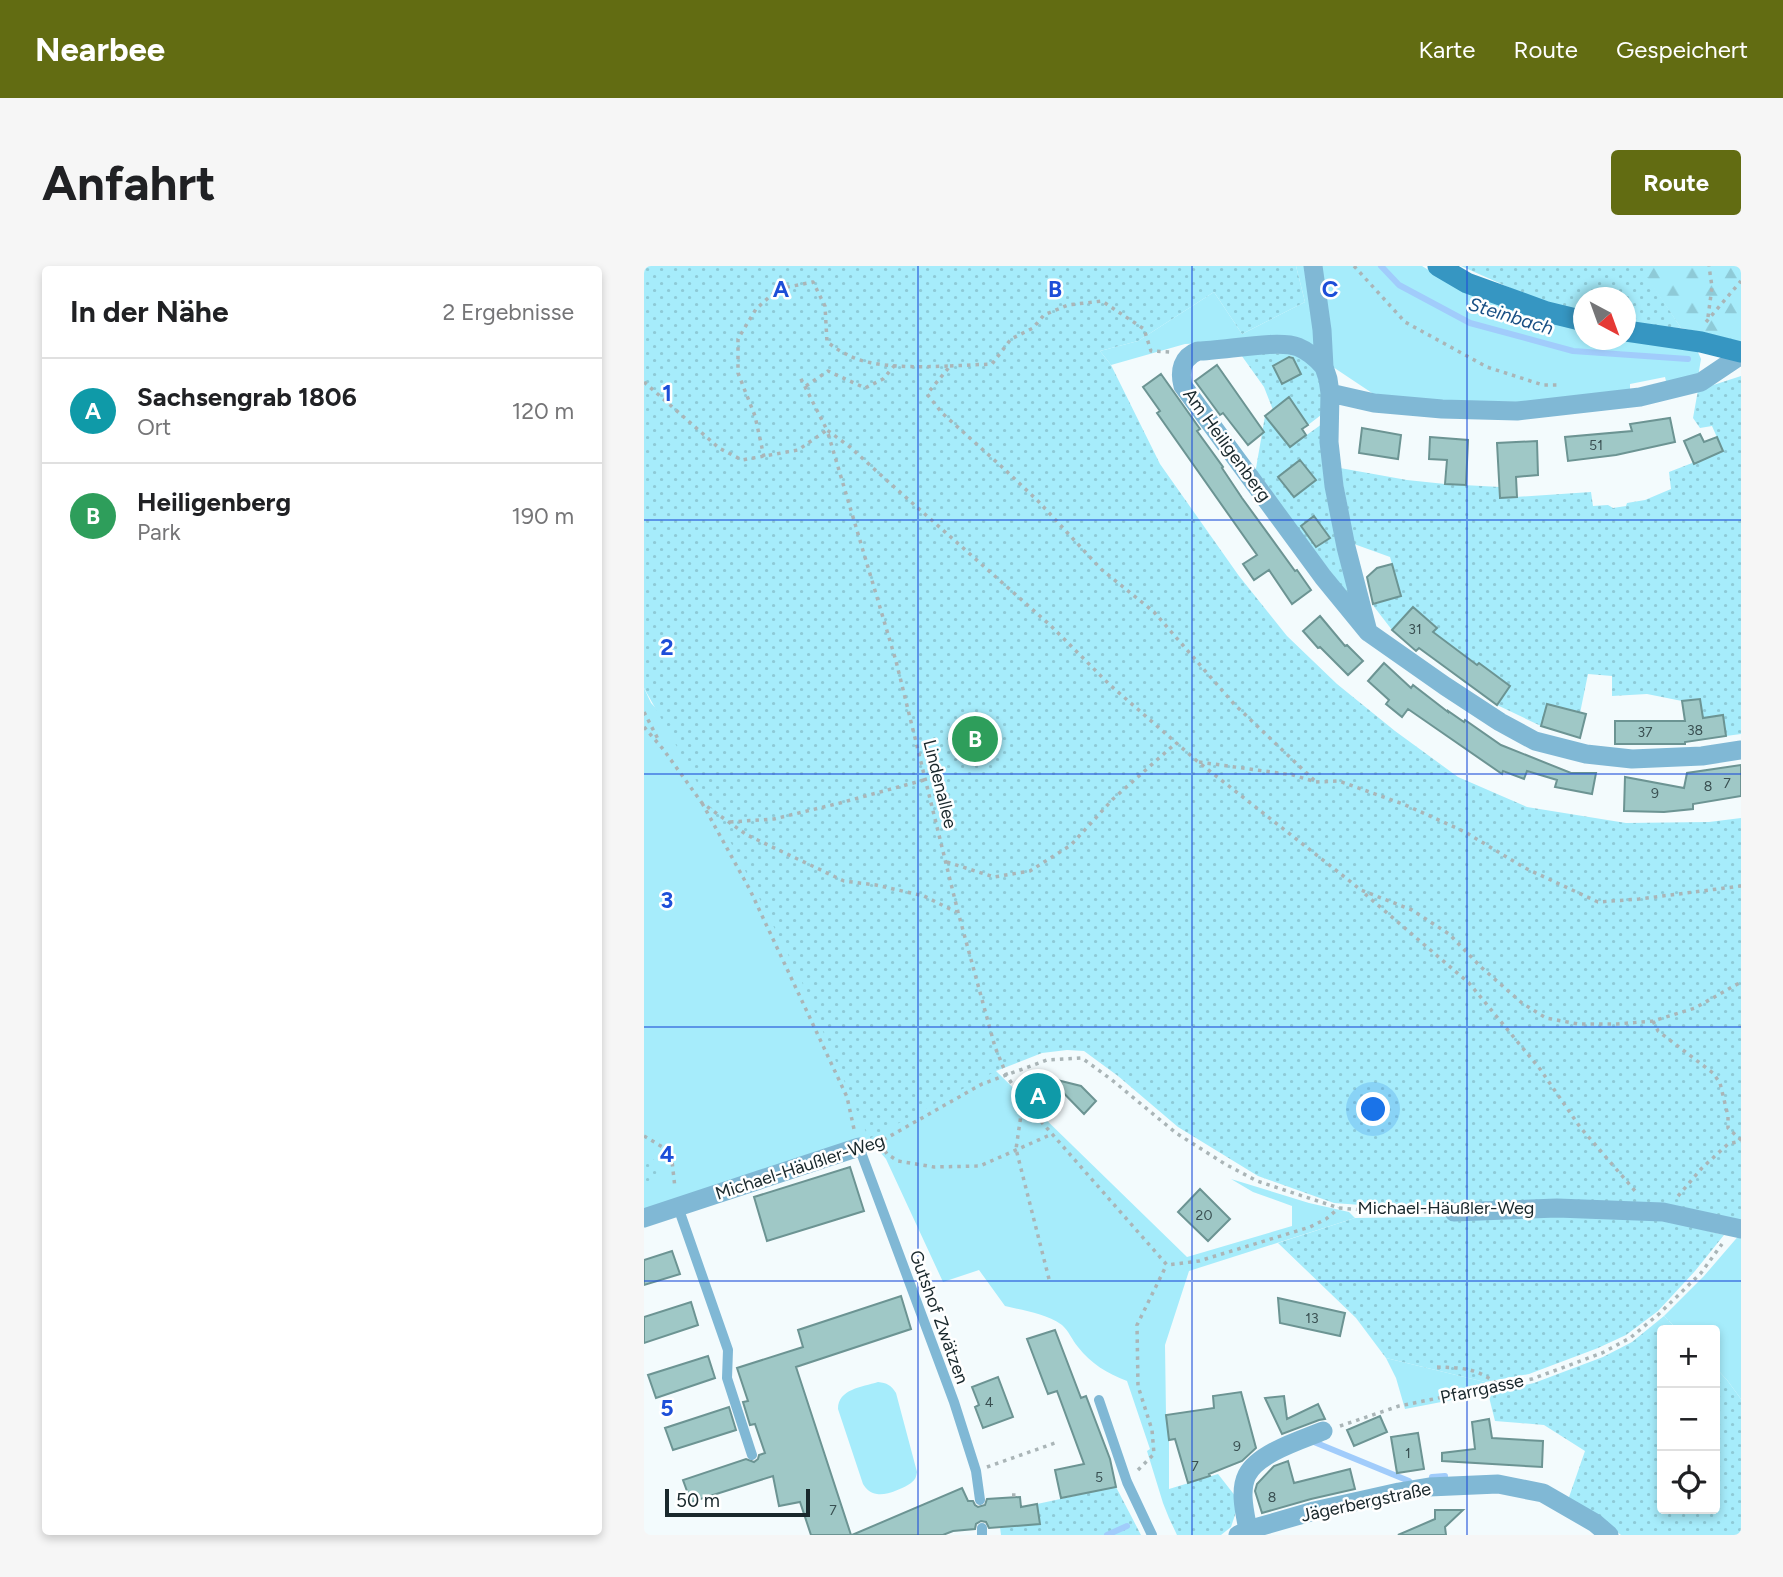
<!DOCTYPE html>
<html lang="de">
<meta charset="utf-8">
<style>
:root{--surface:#fff;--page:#f6f6f6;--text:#202124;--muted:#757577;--line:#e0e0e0;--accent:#626c12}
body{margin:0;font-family:Figtree,sans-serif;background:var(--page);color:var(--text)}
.controls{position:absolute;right:21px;bottom:21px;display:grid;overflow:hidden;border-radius:7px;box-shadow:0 4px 10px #0003}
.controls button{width:63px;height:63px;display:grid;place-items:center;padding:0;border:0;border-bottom:2px solid var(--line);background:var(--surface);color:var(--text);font:35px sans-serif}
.compass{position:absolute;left:929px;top:21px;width:63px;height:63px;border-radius:50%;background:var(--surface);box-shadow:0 4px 10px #0003;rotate:139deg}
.scale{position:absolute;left:21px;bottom:18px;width:145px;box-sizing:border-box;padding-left:7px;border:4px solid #19282c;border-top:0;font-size:19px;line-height:24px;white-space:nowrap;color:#19282c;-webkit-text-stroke:5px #fff;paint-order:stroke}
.you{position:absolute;left:730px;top:844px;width:24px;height:24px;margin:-18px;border:5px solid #fff;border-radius:50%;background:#1a73e8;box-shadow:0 0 0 10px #1a73e833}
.badge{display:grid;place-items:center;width:46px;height:46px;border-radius:50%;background:var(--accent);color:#fff;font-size:23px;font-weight:700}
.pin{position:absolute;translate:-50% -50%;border:4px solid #fff;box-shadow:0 2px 7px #0006}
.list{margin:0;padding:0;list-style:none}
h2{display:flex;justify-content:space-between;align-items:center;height:91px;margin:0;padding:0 28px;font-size:30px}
h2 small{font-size:23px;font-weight:400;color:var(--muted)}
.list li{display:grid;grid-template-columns:46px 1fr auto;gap:21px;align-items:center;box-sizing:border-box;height:105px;padding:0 28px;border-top:2px solid var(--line)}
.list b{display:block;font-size:26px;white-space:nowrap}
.list p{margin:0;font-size:23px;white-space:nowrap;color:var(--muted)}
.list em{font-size:23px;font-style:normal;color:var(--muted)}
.icon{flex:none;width:38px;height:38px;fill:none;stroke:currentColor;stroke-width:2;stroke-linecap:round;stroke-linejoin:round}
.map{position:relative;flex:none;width:1097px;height:1269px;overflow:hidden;border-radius:7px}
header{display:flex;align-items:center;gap:42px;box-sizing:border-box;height:98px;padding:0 35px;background:var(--accent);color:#fff}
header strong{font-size:33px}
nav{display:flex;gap:38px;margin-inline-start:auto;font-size:24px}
.intro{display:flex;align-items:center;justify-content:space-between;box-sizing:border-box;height:168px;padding:0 42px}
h1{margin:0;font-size:49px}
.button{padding:18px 32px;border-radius:7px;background:var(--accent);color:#fff;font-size:24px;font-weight:700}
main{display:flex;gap:42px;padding:0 42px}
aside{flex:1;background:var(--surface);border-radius:7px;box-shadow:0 4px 10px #0003}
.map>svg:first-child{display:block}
.grass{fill:#a6ecfb}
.forest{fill:url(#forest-firs)}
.park{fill:url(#park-dots);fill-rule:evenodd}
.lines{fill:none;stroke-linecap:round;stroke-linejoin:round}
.stream{stroke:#a1ccfb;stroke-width:6}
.building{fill:#9fc8c6;stroke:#6c9493;stroke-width:2}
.path{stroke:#aab5b7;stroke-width:3.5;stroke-dasharray:3.5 5;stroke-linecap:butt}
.lane{stroke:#80b8d5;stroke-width:10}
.street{stroke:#80b8d5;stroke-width:19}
.secondary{stroke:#3696c2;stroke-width:21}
.grid{fill:none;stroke:#1d4ed8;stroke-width:2;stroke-opacity:0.55}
.labels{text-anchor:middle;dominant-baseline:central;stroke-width:5;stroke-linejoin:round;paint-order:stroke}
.number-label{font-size:14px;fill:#3a5052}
.street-label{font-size:18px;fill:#19282c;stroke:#fff}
.water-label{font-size:19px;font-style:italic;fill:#195085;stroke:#fff}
.grid-label{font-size:23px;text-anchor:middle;font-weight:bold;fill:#1d4ed8;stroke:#fff;stroke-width:5;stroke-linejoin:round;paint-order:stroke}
</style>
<header>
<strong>Nearbee</strong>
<nav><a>Karte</a><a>Route</a><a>Gespeichert</a></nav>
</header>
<div class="intro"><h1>Anfahrt</h1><a class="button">Route</a></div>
<main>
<aside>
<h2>In der Nähe<small>2 Ergebnisse</small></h2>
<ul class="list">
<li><span class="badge" style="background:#0f9aa8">A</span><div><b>Sachsengrab 1806</b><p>Ort</p></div><em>120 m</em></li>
<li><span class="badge" style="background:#2e9e5b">B</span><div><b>Heiligenberg</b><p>Park</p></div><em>190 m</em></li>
</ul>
</aside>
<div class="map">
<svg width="1097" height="1269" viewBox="0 0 1097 1269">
<defs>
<pattern id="forest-firs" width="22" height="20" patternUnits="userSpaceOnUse" patternTransform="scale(1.75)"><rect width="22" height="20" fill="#a6ecfb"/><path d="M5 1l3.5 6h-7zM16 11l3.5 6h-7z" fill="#8ecad7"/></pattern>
<pattern id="park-dots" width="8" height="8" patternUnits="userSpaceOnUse" patternTransform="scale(1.75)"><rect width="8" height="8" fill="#a6ecfb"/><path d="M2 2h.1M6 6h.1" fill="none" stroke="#8ecad7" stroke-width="1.8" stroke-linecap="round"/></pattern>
</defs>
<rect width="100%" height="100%" fill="#f3fbfd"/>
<path class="grass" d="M652,0H778L819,25L939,64L940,74L982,73L1053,84L1057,93L1054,111L1023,119L1021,111L986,118V125L875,136L799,135L731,129L686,99L684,85L582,76L541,78L467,99L456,85L494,75L570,26L598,68L661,36Z
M0,422L7,437L353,806L543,991L648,960V940L609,926L587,913L665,937L705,946L711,952L545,1005L521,1079L522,1149L525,1174V1252L519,1237L503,1185L506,1183L483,1115C463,1107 447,1098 434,1081C428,1074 425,1065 418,1059C401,1047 381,1045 361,1040L335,1004L299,1016L242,893L225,873L0,943Z
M1097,967V1133L1083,1114L1071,1101V1064H1034L1020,1050L1060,1010Z
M742,1092L841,1116L844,1127L761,1143L752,1112Z
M234,1116C243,1117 247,1119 252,1127L273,1206C272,1211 272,1213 267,1217C260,1222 242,1230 233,1228C226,1227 222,1223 219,1218L194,1143C194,1123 218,1121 234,1116Z"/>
<path class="forest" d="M999,0H1097V76L1062,67L1037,62L999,6Z"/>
<path class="park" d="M0,0H652L661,36L598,68L570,26L494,75L456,85L467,99L516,198L595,310L643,370L693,418L751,465L814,511L883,541L982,557L1065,556L1097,552V958L913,936L730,940L690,937L614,910L534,861L474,810L440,785L423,784L398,787L352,805L225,873L157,714L87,577L0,422Z
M817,0H999L1000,6L1037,62L982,59V32H940L939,49L909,41Z
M595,86L654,88L672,104L678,123L677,149L664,159L647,135L629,144L620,121ZM647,90L657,108L638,118L629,100Z
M1097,110V468L1082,470L1079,449L1059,452L1056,433L1038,435L1003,428L968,430V410L944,408L936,447L903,438L897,460L853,439L866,420L835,398L821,417L805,404L817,387L789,367L793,361L769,341L748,364L728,338L757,330L746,291L710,278L696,202L763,214L801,218L856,221L857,232L947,226L949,240L964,239L969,242L982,240L983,237L1001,234L1027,223L1025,206L1079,185L1068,160L1056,162L1049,152L1054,124Z
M621,150L646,181L678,158L706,331L611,208Z
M0,887L13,896L14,913L0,916Z
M912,949L1016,953L1080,969L1051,1005L1014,1045L982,1069L954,1082L885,1108L841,1116L742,1092L712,1052L634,977L711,952Z
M1020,1050L1034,1064H1018V1243H1071V1101L1083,1114L1097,1133V1269H977L951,1248L924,1234L941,1185L900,1159L851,1155L844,1127L890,1117L959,1091L988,1076Z
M574,1208L592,1231V1246L587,1261L577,1269H533L525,1252V1223Z
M472,1221L497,1269H357L356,1261L396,1258L393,1238Z"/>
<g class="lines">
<path class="stream" d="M737,0L755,19L826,57L929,85L1044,93
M670,1176L765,1215
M788,1211L801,1210
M463,1269L483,1260"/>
</g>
<path class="building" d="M645,91L649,92L657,108L638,118L629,100Z
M573,99L620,166L604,179L579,147L576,149L551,115Z
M517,108L556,163L553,165L579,201L578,202L598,232L651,305L653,304L667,324L648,338L625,304L610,314L599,298L613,289L513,147L516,145L499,121Z
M645,131L664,159L658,163L662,169L646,181L621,150Z
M1026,152L1031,176L972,189L924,195L921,171L988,165L986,158Z
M718,162L757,169L754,193L715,187Z
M1056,168L1060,176L1073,171L1079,185L1050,198L1040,175Z
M786,171L824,174L822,219L801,218L803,194L785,193Z
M893,175L894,209L872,211L873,231L856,232L853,177Z
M656,194L672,214L650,231L634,211Z
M670,250L686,272L672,281L657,260Z
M748,298L757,330L729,338L723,311L733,302Z
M769,341L793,362L789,366L833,399L835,397L866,420L853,439L775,382L772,385L748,364Z
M676,350L701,380L703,379L719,395L704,409L676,381L674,382L659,365Z
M740,397L767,422L769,419L804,446V445L820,456L821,454L857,479L927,507H952L948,528L911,521L913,514L883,505L880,513L859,505L858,508L764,443L758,451L742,438L745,434L724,415Z
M1056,433L1059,452L1079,449L1082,470L1041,476V478H971V455H1041L1038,435Z
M903,438L942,448L936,472L897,460Z
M1097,499V530L1049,538V543L1020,546L980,545L981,511L1040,522L1043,507Z
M405,812L437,820L452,835L440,848Z
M206,901L220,945L123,975L110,931Z
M556,923L586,953L564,975L534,946Z
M28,985L36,1008L0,1019V994Z
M257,1030L267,1063L152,1101L207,1269H167L156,1236L135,1240L129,1210L47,1236L39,1214L102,1193L110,1196L114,1193L115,1189L121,1187L111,1158L106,1159L99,1136L104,1135L93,1102L159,1081L154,1064Z
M634,1032L701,1047L696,1070L636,1057Z
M47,1036L54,1059L0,1077V1051Z
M411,1064L437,1132L442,1130L466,1193L472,1221L417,1232L411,1204L440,1198L413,1125L404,1128L383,1073Z
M64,1090L71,1112L12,1132L4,1109Z
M354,1111L369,1151L339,1162L331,1141L335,1139L328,1121Z
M597,1126L612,1182L598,1195L565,1208L566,1210L544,1217L531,1173L525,1174L522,1149L570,1142L569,1130Z
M640,1130L643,1153L674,1138L681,1153L675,1154L638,1168L621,1132Z
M85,1141L92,1164L29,1184L21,1162Z
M736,1150L743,1166L710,1180L703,1164Z
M845,1153L848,1172L899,1175L898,1201L798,1195V1187L831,1183L828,1156Z
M774,1167L780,1203L753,1207L747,1171Z
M644,1195L650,1217L706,1203L711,1223L667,1233L618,1247L611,1225L613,1218L630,1200Z
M318,1222L324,1235H329L331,1239L334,1241L341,1239L343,1233L376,1231L377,1241L393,1238L396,1258L345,1262L342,1256L337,1255L332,1258L331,1263L309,1265L299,1269H208Z
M791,1244H819L801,1261L802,1269H754L791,1253Z"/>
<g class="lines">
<path class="path" d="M710,0L761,56L843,101L899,119H917
M1064,51L1068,21L1065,0
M1062,56L1097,15
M306,100L348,98L367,73L389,62L400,49L424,39L458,35L500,63L507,85L526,86
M0,116L75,182L98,194L154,184L183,164L155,109
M162,120L184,105L221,122L239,113L251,99
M120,191L111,150L94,107V73L112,43L134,23L169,16L181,40L183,76C189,80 195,85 202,88C228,103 276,101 306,100L283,128L298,147L357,200L394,235L457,303L510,346L590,438L672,516
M0,446L15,475
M0,461L19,483L58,537L103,569L200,615L232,619L280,630L312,646
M555,496L649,509L672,516L695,515L759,538L806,559L821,566L881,602L954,636L995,633L1097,620
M58,537L106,624L203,831L210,863
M86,556L130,553L196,537L280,514
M303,596L350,611L386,605L427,579L469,533L532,477
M721,628L825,717L896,803L936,861L992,926
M1009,755L1014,765L1069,807L1076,817L1084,850V862L1097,874
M380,836L523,999L555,995L666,961L682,953L695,942
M0,870L27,886L31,922
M232,878L338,818L403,794L438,792L468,814L532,867L581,898L613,915L695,942L732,945L793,946
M236,878L243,888L254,895L290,901L336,900L408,868
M1034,930L1058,902L1084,878L1097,875
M405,1013L372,883L379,835L363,810L351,781L314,646L252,395L183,164L206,181L239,211L406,359L466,419L553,495L717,624L768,644L805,668L838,702L878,737L902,752L934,758H973L1009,755L1051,742L1097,716
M793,1101C821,1102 833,1102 856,1120
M696,1160L755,1140L888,1113L958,1087L986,1072L1015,1048L1057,1007L1078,978
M343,1201L411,1177
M494,1204L510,1188L508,1164L494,1120L493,1059L522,1000
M368,1229H374"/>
<path class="lane" d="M215,881L310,1136L332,1205L336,1234
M34,941L84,1084L83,1112L108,1189
M455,1134L483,1216L508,1269
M338,1262V1269"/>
<path class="street" d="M669,0L678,64L680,101L684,113L686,127L685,176L690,220L702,281L724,366L679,311L539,120C535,105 538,91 554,85C579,85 634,73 654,81C664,85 673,93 680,101
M686,127L730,137L798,143L873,145L996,131L1057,116L1097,89
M724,366L801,420L856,456L891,475L942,488L988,493L1058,490L1097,484
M810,946L913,942L1019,946L1097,963
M0,952L215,881
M604,1264C601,1247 595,1225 603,1209C614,1187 657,1174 679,1165
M594,1269L604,1264L670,1245L755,1226L785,1221L854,1218L899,1227L951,1257L965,1269"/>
<path class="secondary" d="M794,0L823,17L903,46L940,55
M982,65L1057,76L1097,86"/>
</g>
<path class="grid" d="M274,0V1269M548,0V1269M823,0V1269M0,254H1097M0,508H1097M0,761H1097M0,1015H1097"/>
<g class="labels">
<g class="number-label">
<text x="952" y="179">51</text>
<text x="771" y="363">31</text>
<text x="1051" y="464">38</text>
<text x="1001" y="466">37</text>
<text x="1083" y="517">7</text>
<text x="1064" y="520">8</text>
<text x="1011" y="527">9</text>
<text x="560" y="949">20</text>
<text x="668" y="1052">13</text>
<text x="345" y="1136">4</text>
<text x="593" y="1180">9</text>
<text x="764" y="1187">1</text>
<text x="551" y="1200">7</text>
<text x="455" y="1211">5</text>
<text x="628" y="1231">8</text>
<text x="189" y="1244">7</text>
</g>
<g class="street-label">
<text transform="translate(583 179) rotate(54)">Am Heiligenberg</text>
<text transform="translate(296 518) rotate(76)">Lindenallee</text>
<text transform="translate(156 901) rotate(-18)">Michael-Häußler-Weg</text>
<text x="802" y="942">Michael-Häußler-Weg</text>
<text transform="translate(295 1051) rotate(70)">Gutshof Zwätzen</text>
<text transform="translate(838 1123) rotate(-12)">Pfarrgasse</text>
<text transform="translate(722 1236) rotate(-12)">Jägerbergstraße</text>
</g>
<g class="water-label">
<text transform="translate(867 50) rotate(17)">Steinbach</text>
</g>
</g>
<g class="grid-label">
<text x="137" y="31">A</text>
<text x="411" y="31">B</text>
<text x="686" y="31">C</text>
<text x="23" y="135">1</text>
<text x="23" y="389">2</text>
<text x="23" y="642">3</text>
<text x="23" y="896">4</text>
<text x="23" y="1150">5</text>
</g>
</svg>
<div class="controls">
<button>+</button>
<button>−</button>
<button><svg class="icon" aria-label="locate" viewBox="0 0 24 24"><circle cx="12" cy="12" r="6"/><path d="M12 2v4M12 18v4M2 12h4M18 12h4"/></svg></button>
</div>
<svg class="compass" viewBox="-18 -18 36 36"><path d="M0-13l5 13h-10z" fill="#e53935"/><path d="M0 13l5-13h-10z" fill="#757577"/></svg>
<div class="scale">50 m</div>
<div class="you"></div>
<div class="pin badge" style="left:394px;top:830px;background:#0f9aa8">A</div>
<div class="pin badge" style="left:331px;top:473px;background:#2e9e5b">B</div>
</div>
</main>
